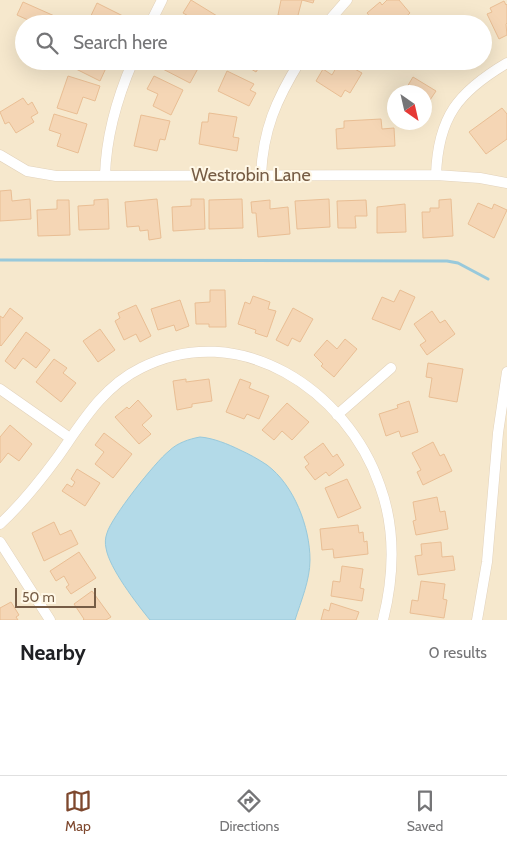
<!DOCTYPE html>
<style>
:root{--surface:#fff;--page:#f2f2f2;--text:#202124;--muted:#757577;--line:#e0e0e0;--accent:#7e482e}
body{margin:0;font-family:Cabin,sans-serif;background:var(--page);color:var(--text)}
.compass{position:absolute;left:387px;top:85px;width:45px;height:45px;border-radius:50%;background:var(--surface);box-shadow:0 5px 20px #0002;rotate:146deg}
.scale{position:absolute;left:15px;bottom:12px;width:81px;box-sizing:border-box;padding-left:5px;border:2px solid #765c45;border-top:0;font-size:14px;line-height:18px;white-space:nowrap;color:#765c45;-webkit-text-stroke:4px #fff8e7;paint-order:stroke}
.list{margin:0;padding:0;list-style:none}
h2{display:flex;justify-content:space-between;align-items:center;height:65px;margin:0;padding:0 20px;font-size:21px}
h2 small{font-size:16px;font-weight:400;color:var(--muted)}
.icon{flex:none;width:28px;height:28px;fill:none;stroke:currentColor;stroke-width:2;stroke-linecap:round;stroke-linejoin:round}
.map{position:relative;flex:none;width:507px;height:620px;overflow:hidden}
.search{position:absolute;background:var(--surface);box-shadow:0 5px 20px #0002;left:15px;right:15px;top:15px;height:55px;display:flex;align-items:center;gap:12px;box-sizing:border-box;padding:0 18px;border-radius:28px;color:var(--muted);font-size:19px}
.sheet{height:155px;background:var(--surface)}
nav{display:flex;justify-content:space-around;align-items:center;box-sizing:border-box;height:70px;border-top:1px solid var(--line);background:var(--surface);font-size:14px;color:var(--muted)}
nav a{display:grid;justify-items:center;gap:2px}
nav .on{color:var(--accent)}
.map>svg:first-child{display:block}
.residential{fill:#f6e8cd;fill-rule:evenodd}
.water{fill:#b3dae8;stroke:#98c9db}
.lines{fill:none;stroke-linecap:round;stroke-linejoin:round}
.stream{stroke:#98c9db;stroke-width:3}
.building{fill:#f5d6b5;stroke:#e9be94}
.minor-casing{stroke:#e2d2bb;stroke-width:11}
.minor{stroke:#fff;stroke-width:10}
.labels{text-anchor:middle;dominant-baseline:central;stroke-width:4;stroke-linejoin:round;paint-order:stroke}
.street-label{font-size:18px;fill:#765c45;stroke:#fff8e7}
</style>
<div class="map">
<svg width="507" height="620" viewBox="0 0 507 620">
<rect width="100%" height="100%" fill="#fef5df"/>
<path class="residential" d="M0,0H507V620H0ZM24,24H483V61H24ZM394,92H424V122H394Z"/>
<path class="water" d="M200,437C213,438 228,444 240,450C249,454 258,459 267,465C294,485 310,527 310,560C310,580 301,601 295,620H150C137,604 109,568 106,548C105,544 105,538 107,533C111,518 155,462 169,451C177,443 189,439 200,437Z"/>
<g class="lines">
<path class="stream" d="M0,260L447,261L458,263L488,279"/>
</g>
<path class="building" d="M191,0L222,19L219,24H189L192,18L183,13Z
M281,0H314L313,3L302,0L297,19L278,15Z
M387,0H399L410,13L398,24H376L367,13L380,2L382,5Z
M504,1L506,5L507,4V23L506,24L507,35L499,39L487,14L492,12L490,8Z
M23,2L59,18L56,24H27L28,20L17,15Z
M97,3L127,18L124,24H87Z
M67,61H105L103,66L106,68L100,81L66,64Z
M159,61H197L201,63L190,83L157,66Z
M238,61H263L256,72Z
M340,61L362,73L350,93L345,90L341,97L316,81L323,69L332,75Z
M227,71L254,84L250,90L256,93L249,106L218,91Z
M68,76L100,86L95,101L83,97L77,114L57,108Z
M154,76L183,90L171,115L153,106L158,94L147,89Z
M413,77L436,91L430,100L428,99L424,104V92H404Z
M23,98L28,105L32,102L38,113L31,117L34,122L16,133L9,122L5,124L0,112Z
M502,108L507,114V139L486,154L469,132Z
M209,113L237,117L233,137L239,138L237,151L199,144L202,122H208Z
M54,114L87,124L78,153L57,146L61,134L49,130Z
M141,115L170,121L165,140L160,139L157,151L134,146Z
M381,119L382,129L394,128L395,146L337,149L336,129L344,128V121Z
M11,190L12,201L30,199L31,219L0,221V191Z
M108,199L109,229L79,230L78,206L94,205V200Z
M157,199L161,238L149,240L148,230L140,231L139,226L127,227L125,202Z
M191,199H204L205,229L173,231L172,207L191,206Z
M242,199L243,228L209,229V200Z
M329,199L330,227L297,229L295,201Z
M451,199L453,236L423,238L422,212H430V208H439V200Z
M57,200H69L70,235L38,236L37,210L57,209Z
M270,200V209L288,207L290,234L258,237L256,213H252L251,202Z
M366,200L367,216H355L356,228H338L337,201Z
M478,203L492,209L494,204L507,210L494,238L468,224Z
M405,204L406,232L377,233V207Z
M210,290H225L226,327H209V324H196L195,303L210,302Z
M400,290L415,297L400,330L372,319L382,297L394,302Z
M253,296L270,302L268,309L276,311L267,337L255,333L256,330L238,324L245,302L250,304Z
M180,300L189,326L176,331L174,325L158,330L151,309Z
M136,305L151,336L140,342L136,334L124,340L115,321L120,318L118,313Z
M10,308L23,318L1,346L0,345V316L3,318Z
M293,308L313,319L300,342L292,338L288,346L276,340Z
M432,311L440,323L445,320L455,334L427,355L420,345L426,341L414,324Z
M100,329L115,350L98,362L83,341Z
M26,332L50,350L36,368L23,358L15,369L5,361Z
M345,339L357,349L334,377L321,366L323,364L314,355L327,340L337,349Z
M54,359L67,368L63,373L76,383L61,402L36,382Z
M428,363L463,369L457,402L429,397L432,378L426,377Z
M186,379V382L209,379L212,401L192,404V407L177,410L173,381Z
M240,379L251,383L249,388L269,396L259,419L247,414L244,419L226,412Z
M138,400L152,416L142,425L151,434L139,444L115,417L127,407L129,409Z
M409,401L418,432L401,437L399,431L386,436L379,414L398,408L397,405Z
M287,403L309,422L292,440L282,431L274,440L262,430Z
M10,425L32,444L19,461L8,453L0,463V437Z
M104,433L132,454L113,478L95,464L104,452L95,445Z
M433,442L440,456L444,454L452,471L423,485L417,472L421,470L412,453Z
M323,443L333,457L337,454L344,465L329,476L326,472L315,480L305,467L309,464L304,457Z
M77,469L100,483L85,506L62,491L67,484L72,487L75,482L71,479Z
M347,479L361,508L338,518L325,488Z
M437,497L440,512L445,511L448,529L416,535L413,521L416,520L413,502Z
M54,522L60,535L71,530L78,544L44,561L32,533Z
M358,525L359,533L363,532L364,542L367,541L368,554L334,558L333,549L322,550L320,529Z
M441,542L442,557L453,556L455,570L418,575L415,556L422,555L421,544Z
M79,552L96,578L71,594L66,587L69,585L64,576L56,581L50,571Z
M342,566L363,569L360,588L364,589L362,601L331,596L333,581L340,582Z
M421,581L445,584L443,599L447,600L444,618L410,613L412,600L418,601Z
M92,591L111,617L106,620H83L84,619L74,604Z
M11,602L19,615L16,617L18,620H0V608Z
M331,603L359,612L356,620H321L324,609L329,611Z"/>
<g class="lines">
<defs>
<path id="minor" d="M150,24L162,0
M326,24L347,0
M0,155L27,171L56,176L436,175L480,178L507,183
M261,175C263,130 276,100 300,61
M436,175C438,117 458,92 507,63
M105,176C106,136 117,98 133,61
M0,389L70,438
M337,415L391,368
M0,524C22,504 40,481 57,458C81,424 102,387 141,368C239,318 347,390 380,486C396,530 394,576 383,620
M0,542L50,620
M477,620L487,562L498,433L507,372"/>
</defs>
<use href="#minor" class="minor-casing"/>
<use href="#minor" class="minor"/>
</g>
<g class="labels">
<g class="street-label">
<text x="251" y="175">Westrobin Lane</text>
</g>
</g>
</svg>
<svg class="compass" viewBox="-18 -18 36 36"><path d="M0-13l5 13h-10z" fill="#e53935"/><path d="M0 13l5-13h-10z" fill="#757577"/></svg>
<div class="scale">50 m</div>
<div class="search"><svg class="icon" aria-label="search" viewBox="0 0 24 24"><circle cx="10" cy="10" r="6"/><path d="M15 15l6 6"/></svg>Search here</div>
</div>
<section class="sheet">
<h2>Nearby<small>0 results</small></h2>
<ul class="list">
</ul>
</section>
<nav>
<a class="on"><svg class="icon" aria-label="map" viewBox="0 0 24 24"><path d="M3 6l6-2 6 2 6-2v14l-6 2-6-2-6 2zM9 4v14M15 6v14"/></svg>Map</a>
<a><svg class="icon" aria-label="directions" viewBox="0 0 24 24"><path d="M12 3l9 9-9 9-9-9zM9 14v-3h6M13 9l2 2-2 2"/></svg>Directions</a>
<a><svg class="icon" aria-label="saved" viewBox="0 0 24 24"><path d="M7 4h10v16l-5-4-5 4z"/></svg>Saved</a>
</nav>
